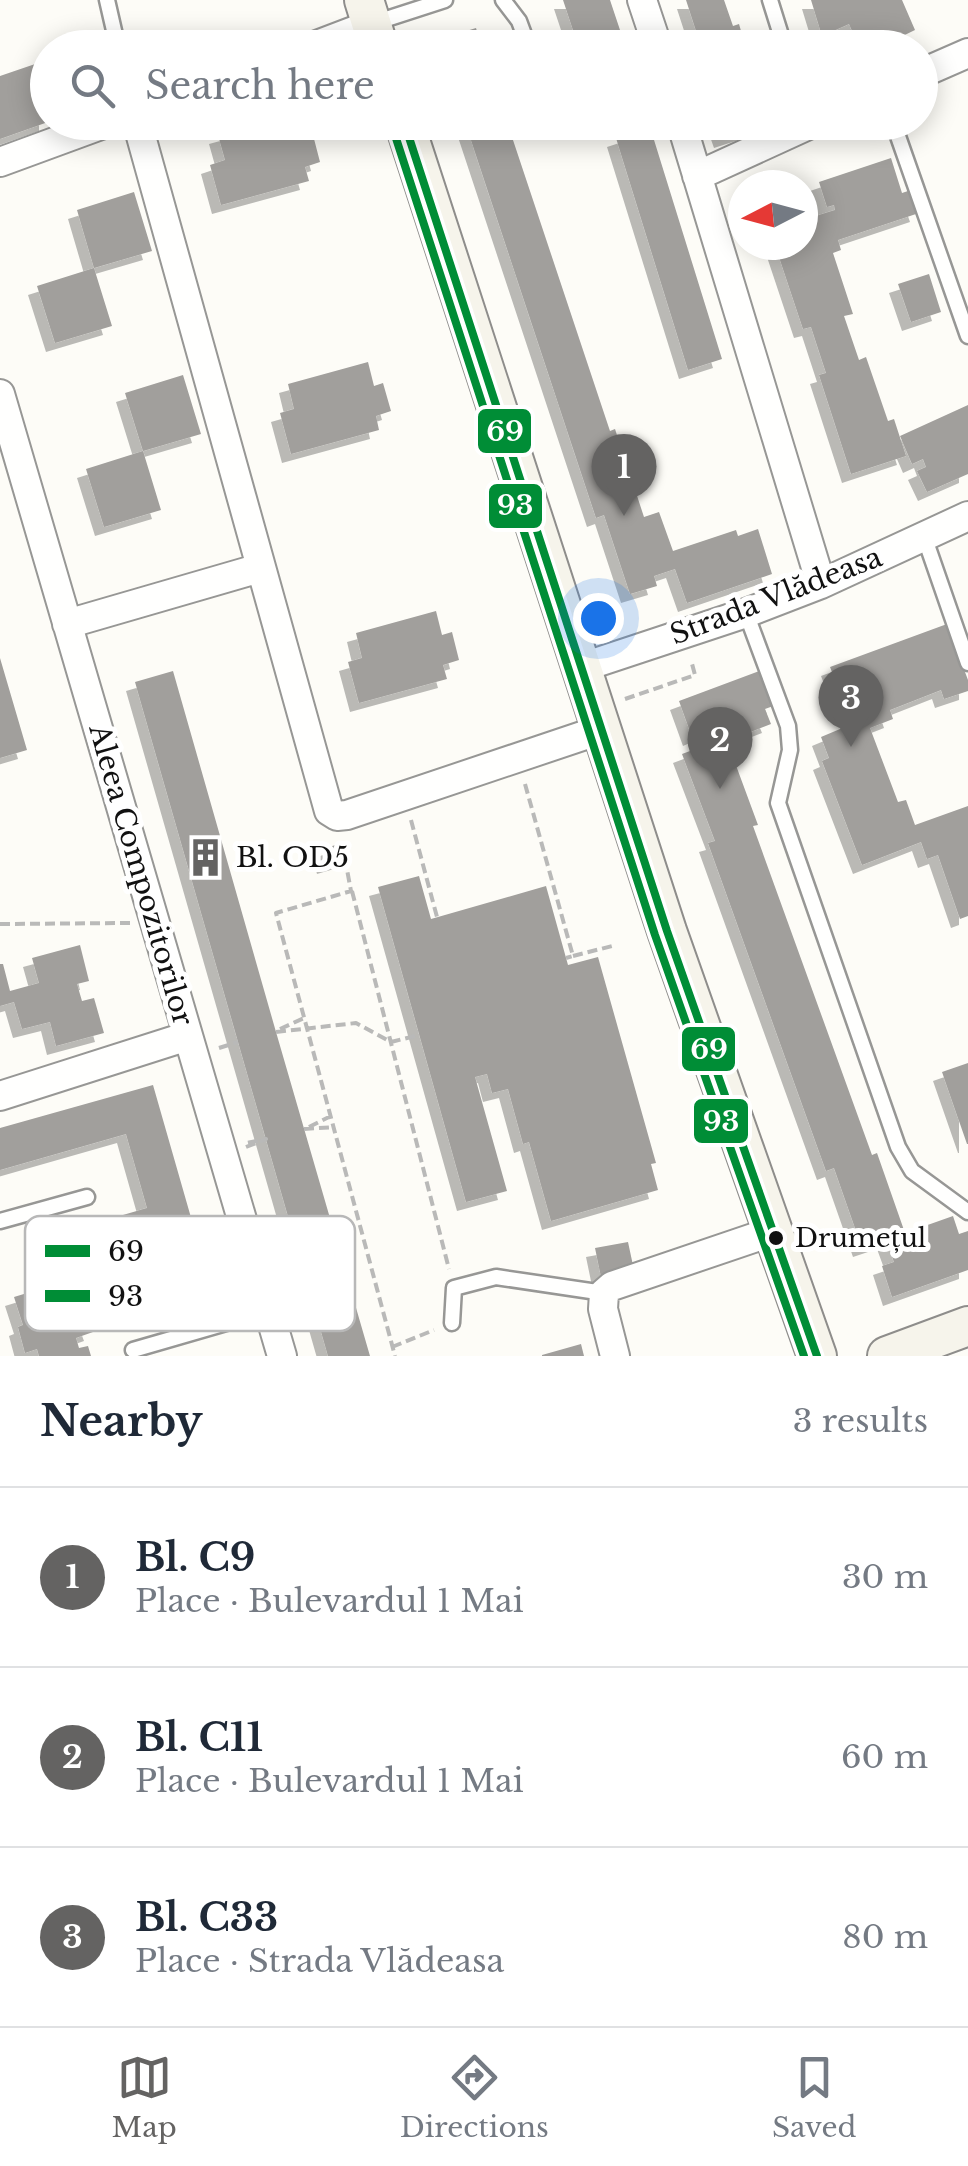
<!DOCTYPE html>
<meta charset="utf-8">
<style>
:root{--surface:#fff;--page:#f6f6f7;--text:#1f2937;--muted:#747a83;--line:#e0e1e3;--accent:#646362}
body{margin:0;font-family:"Libre Baskerville",serif;background:var(--page);color:var(--text)}
.compass{position:absolute;left:728px;top:170px;width:90px;height:90px;border-radius:50%;background:var(--surface);box-shadow:0 5px 25px #0003;rotate:264deg}
.you{position:absolute;left:598px;top:618px;width:35px;height:35px;margin:-25px;border:8px solid #fff;border-radius:50%;background:#1a73e8;box-shadow:0 0 0 15px #1a73e833}
.badge{display:grid;place-items:center;width:65px;height:65px;border-radius:50%;background:var(--accent);color:#fff;font-size:32px;font-weight:700}
.pin{position:absolute;translate:-50% -82px;filter:drop-shadow(0 2px 5px #0008)}
.pin::after{content:'';position:absolute;top:52px;width:35px;height:30px;background:inherit;clip-path:polygon(0 0,100% 0,50% 100%)}
.list{margin:0;padding:0;list-style:none}
h2{display:flex;justify-content:space-between;align-items:center;height:130px;margin:0;padding:0 40px;font-size:42px}
h2 small{font-size:32px;font-weight:400;color:var(--muted)}
.list li{display:grid;grid-template-columns:65px 1fr auto;gap:30px;align-items:center;box-sizing:border-box;height:180px;padding:0 40px;border-top:2px solid var(--line)}
.list b{display:block;font-size:38px;white-space:nowrap}
.list p{margin:0;font-size:32px;white-space:nowrap;color:var(--muted)}
.list em{font-size:32px;font-style:normal;color:var(--muted)}
.icon{flex:none;width:55px;height:55px;fill:none;stroke:currentColor;stroke-width:2;stroke-linecap:round;stroke-linejoin:round}
.map{position:relative;flex:none;width:968px;height:1356px;overflow:hidden}
.search{position:absolute;background:var(--surface);box-shadow:0 5px 25px #0003;left:30px;right:30px;top:30px;height:110px;display:flex;align-items:center;gap:25px;box-sizing:border-box;padding:0 35px;border-radius:55px;color:var(--muted);font-size:38px}
.sheet{height:670px;background:var(--surface)}
nav{display:flex;justify-content:space-around;align-items:center;box-sizing:border-box;height:140px;border-top:2px solid var(--line);background:var(--surface);font-size:28px;color:var(--muted)}
nav a{display:grid;justify-items:center;gap:5px}
nav .on{color:var(--accent)}
.map>svg:first-child{display:block}
.building{fill:#a19f9c;filter:url(#shadow)}
.lines{fill:none;stroke-linecap:round;stroke-linejoin:round}
.lane-casing{stroke:#979795;stroke-width:19}
.street-casing{stroke:#979795;stroke-width:32}
.secondary-casing{stroke:#8e8d8b;stroke-width:42}
.path{stroke:#b9b9b8;stroke-width:4;stroke-dasharray:10 5;stroke-linecap:butt}
.lane{stroke:#fffffe;stroke-width:14}
.street{stroke:#fffffe;stroke-width:28}
.secondary{stroke:#f6f4eb;stroke-width:38}
.bus-1-casing{stroke:#fff;stroke-width:15}
.bus-2-casing{stroke:#fff;stroke-width:15}
.bus-1{stroke:#008d36;stroke-width:8}
.bus-2{stroke:#008d36;stroke-width:8}
.bus-dot{fill:#111;stroke:#fff;stroke-width:4}
.labels{text-anchor:middle;dominant-baseline:central;stroke-width:10;stroke-linejoin:round;paint-order:stroke}
.bus-label{font-size:26px;fill:#111;stroke:#fff;text-anchor:start}
.street-label{font-size:28px;fill:#111;stroke:#fff}
.poi-label{font-size:28px;fill:#111;stroke:#fff;text-anchor:start}
.key{fill:#fff;stroke:#b8b8b8;stroke-width:2.5}
.key-label{font-size:28px;fill:#111}
.line-badge{stroke:#fff;stroke-width:4}
.badge-label{font-size:28px;text-anchor:middle;font-weight:bold;fill:#fff}
</style>
<div class="map">
<svg width="968" height="1356" viewBox="0 0 968 1356">
<defs>
<filter id="shadow"><feDropShadow dx="-9" dy="9" stdDeviation="0" flood-color="#0004"/></filter>
</defs>
<rect width="100%" height="100%" fill="#fdfcf7"/>
<path class="building" d="M563,0H610L626,48H579Z
M686,0H724L733,26L739,24L746,48H694L692,42L699,40Z
M811,0H902L915,30L878,48H867L865,42L858,44L849,24L822,36Z
M476,28L482,48H440L437,40Z
M41,62L48,80V122L0,139V76Z
M266,122H300L304,137L313,135L320,162L305,167L309,181L221,205L210,165L225,160L218,135Z
M465,122H507L610,431L615,429L644,517L659,512L673,551L736,530L738,536L758,529L772,574L687,603L675,569L654,576L657,586L630,594L604,515L596,518Z
M717,122H772V123L723,139Z
M650,127L722,359L688,370L616,138Z
M891,158L902,193L911,190L919,213L838,240L841,250L833,253L853,314L844,316L859,360L866,357L888,421L894,419L906,456L851,474L819,375L826,373L811,327L803,329L775,245H803V220L835,210L834,205L827,207L819,182Z
M134,192L152,251L94,268L112,326L55,343L37,286L94,268L77,210Z
M929,274L941,312L911,322L898,284Z
M368,362L374,386L383,383L391,411L376,416L379,430L291,454L280,413L294,409L288,384Z
M183,375L201,434L143,451L125,393Z
M968,405V474L927,492L917,471L926,467L923,459L912,464L900,436Z
M143,451L161,510L104,527L86,469Z
M436,611L442,635L452,632L459,660L443,665L447,679L359,703L348,662L362,658L356,633Z
M947,624L968,680V691L944,699L941,690L890,710L893,719L870,728L898,802L906,800L915,825L968,806V916L960,919L938,855L927,859L921,842L862,865L822,761L829,758L821,737L852,724L830,667Z
M0,658L27,750L0,758Z
M762,670L776,705L765,709L771,724L727,741L758,825L753,826L872,1155L877,1153L905,1233L953,1216L959,1234L968,1231V1270L892,1297L882,1266L894,1262L886,1240L862,1248L834,1168L826,1171L708,843L715,841L682,754L706,745L701,733L692,737L679,701Z
M173,671L276,1032L370,1356H328L135,682Z
M339,844L343,860L326,865L322,849Z
M419,876L431,919L546,886L568,965L598,957L656,1163L651,1164L658,1190L551,1221L529,1142L523,1144L508,1089L492,1093L487,1074L475,1077L507,1191L466,1202L378,887Z
M80,945L89,981L77,984L82,1001L94,998L104,1033L56,1046L50,1022L22,1029L14,1002L0,1006V964H3L10,991L39,983L32,958Z
M968,1063V1144H967L942,1072Z
M153,1085L196,1235L127,1255L116,1217L147,1208L126,1134L0,1170V1128Z
M628,1242L634,1270L601,1277L595,1248Z
M73,1279L93,1332L76,1338L79,1348L88,1346L91,1356H39L37,1349L25,1353L18,1327L23,1325L14,1297Z
M581,1344L584,1356H542V1355Z"/>
<g class="lines">
<defs>
<path id="lane" d="M107,0L118,48
M503,0L519,21L529,48
M770,0L785,48
M374,23L445,0
M893,122L968,336
M924,536L968,663
M746,613L788,726L790,750L778,803L898,1147L912,1171L968,1212
M0,1221L87,1197
M452,1323L454,1288L496,1277L604,1293
M133,1350L268,1311"/>
<path id="street" d="M642,0L658,48
M309,48L372,24
M920,74L968,53
M137,122L329,811L337,816L347,815L600,730
M681,122L821,584
M0,162L109,122
M697,176L815,122
M0,394L282,1356
M67,624L260,568
M580,668L746,613L821,584L968,516
M0,1096L188,1036
M615,1356L603,1309L604,1293L612,1286L771,1232"/>
<path id="secondary" d="M364,0L379,48
M404,122L667,931L817,1356
M887,1356L968,1326"/>
</defs>
<use href="#lane" class="lane-casing"/>
<use href="#street" class="street-casing"/>
<use href="#secondary" class="secondary-casing"/>
<path class="path" d="M625,699L695,675L691,660
M525,784L573,956L566,958
M411,820L437,917
M342,843L351,891L276,913L395,1356
M352,891L449,1269
M0,924L130,923
M573,956L616,945
M280,1029L304,1018
M276,1032L356,1023L391,1042L419,1035
M219,1048L238,1042
M309,1127L331,1116
M304,1129L335,1127
M246,1147L266,1139L247,1143
M392,1347L434,1330"/>
<use href="#lane" class="lane"/>
<use href="#street" class="street"/>
<use href="#secondary" class="secondary"/>
<defs>
<path id="bus-1" d="M404,122L667,931L817,1356"/>
<path id="bus-2" d="M392,126L655,935L804,1356"/>
</defs>
<use href="#bus-1" class="bus-1-casing"/>
<use href="#bus-2" class="bus-2-casing"/>
<use href="#bus-1" class="bus-1"/>
<use href="#bus-2" class="bus-2"/>
</g>
<defs>
<symbol id="building-bare" viewBox="-9 -9 18 18"><path d="M-4-6H4V6H1V3H-1V6H-4ZM-2.5-4.3h1.7v1.8h-1.7ZM.8-4.3h1.7v1.8H.8ZM-2.5-1h1.7V.8h-1.7ZM.8-1h1.7V.8H.8Z" fill="#646362" stroke="#fff" stroke-width="2.5" paint-order="stroke"/></symbol>
</defs>
<g fill-rule="evenodd">
<use href="#building-bare" x="178" y="830" width="55" height="55"/>
</g>
<circle class="bus-dot" cx="776" cy="1238" r="9"/>
<g class="labels">
<g class="bus-label">
<text x="795" y="1238">Drumețul</text>
</g>
<g class="street-label">
<text transform="translate(776 596) rotate(-21)">Strada Vlădeasa</text>
<text transform="translate(141 875) rotate(74)">Aleea Compozitorilor</text>
</g>
<g class="poi-label">
<text x="236" y="857">Bl. OD5</text>
</g>
</g>
<rect x="25" y="1216" width="330" height="115" rx="15" class="key"/>
<rect x="45" y="1245" width="45" height="12" fill="#008d36"/>
<rect x="45" y="1290" width="45" height="12" fill="#008d36"/>
<g class="key-label">
<text x="108" y="1261">69</text>
<text x="108" y="1306">93</text>
</g>
<g class="line-badge">
<rect x="476" y="407" width="57" height="48" rx="10" fill="#008d36"/>
<rect x="487" y="482" width="57" height="48" rx="10" fill="#008d36"/>
<rect x="680" y="1025" width="57" height="48" rx="10" fill="#008d36"/>
<rect x="692" y="1097" width="58" height="48" rx="10" fill="#008d36"/>
</g>
<g class="badge-label">
<text x="505" y="441">69</text>
<text x="515" y="515">93</text>
<text x="709" y="1059">69</text>
<text x="721" y="1131">93</text>
</g>
</svg>
<svg class="compass" viewBox="-18 -18 36 36"><path d="M0-13l5 13h-10z" fill="#e53935"/><path d="M0 13l5-13h-10z" fill="#747a83"/></svg>
<div class="you"></div>
<div class="pin badge" style="left:624px;top:516px">1</div>
<div class="pin badge" style="left:720px;top:789px">2</div>
<div class="pin badge" style="left:851px;top:747px">3</div>
<div class="search"><svg class="icon" aria-label="search" viewBox="0 0 24 24"><circle cx="10" cy="10" r="6"/><path d="M15 15l6 6"/></svg>Search here</div>
</div>
<section class="sheet">
<h2>Nearby<small>3 results</small></h2>
<ul class="list">
<li><span class="badge">1</span><div><b>Bl. C9</b><p>Place · Bulevardul 1 Mai</p></div><em>30 m</em></li>
<li><span class="badge">2</span><div><b>Bl. C11</b><p>Place · Bulevardul 1 Mai</p></div><em>60 m</em></li>
<li><span class="badge">3</span><div><b>Bl. C33</b><p>Place · Strada Vlădeasa</p></div><em>80 m</em></li>
</ul>
</section>
<nav>
<a class="on"><svg class="icon" aria-label="map" viewBox="0 0 24 24"><path d="M3 6l6-2 6 2 6-2v14l-6 2-6-2-6 2zM9 4v14M15 6v14"/></svg>Map</a>
<a><svg class="icon" aria-label="directions" viewBox="0 0 24 24"><path d="M12 3l9 9-9 9-9-9zM9 14v-3h6M13 9l2 2-2 2"/></svg>Directions</a>
<a><svg class="icon" aria-label="saved" viewBox="0 0 24 24"><path d="M7 4h10v16l-5-4-5 4z"/></svg>Saved</a>
</nav>
